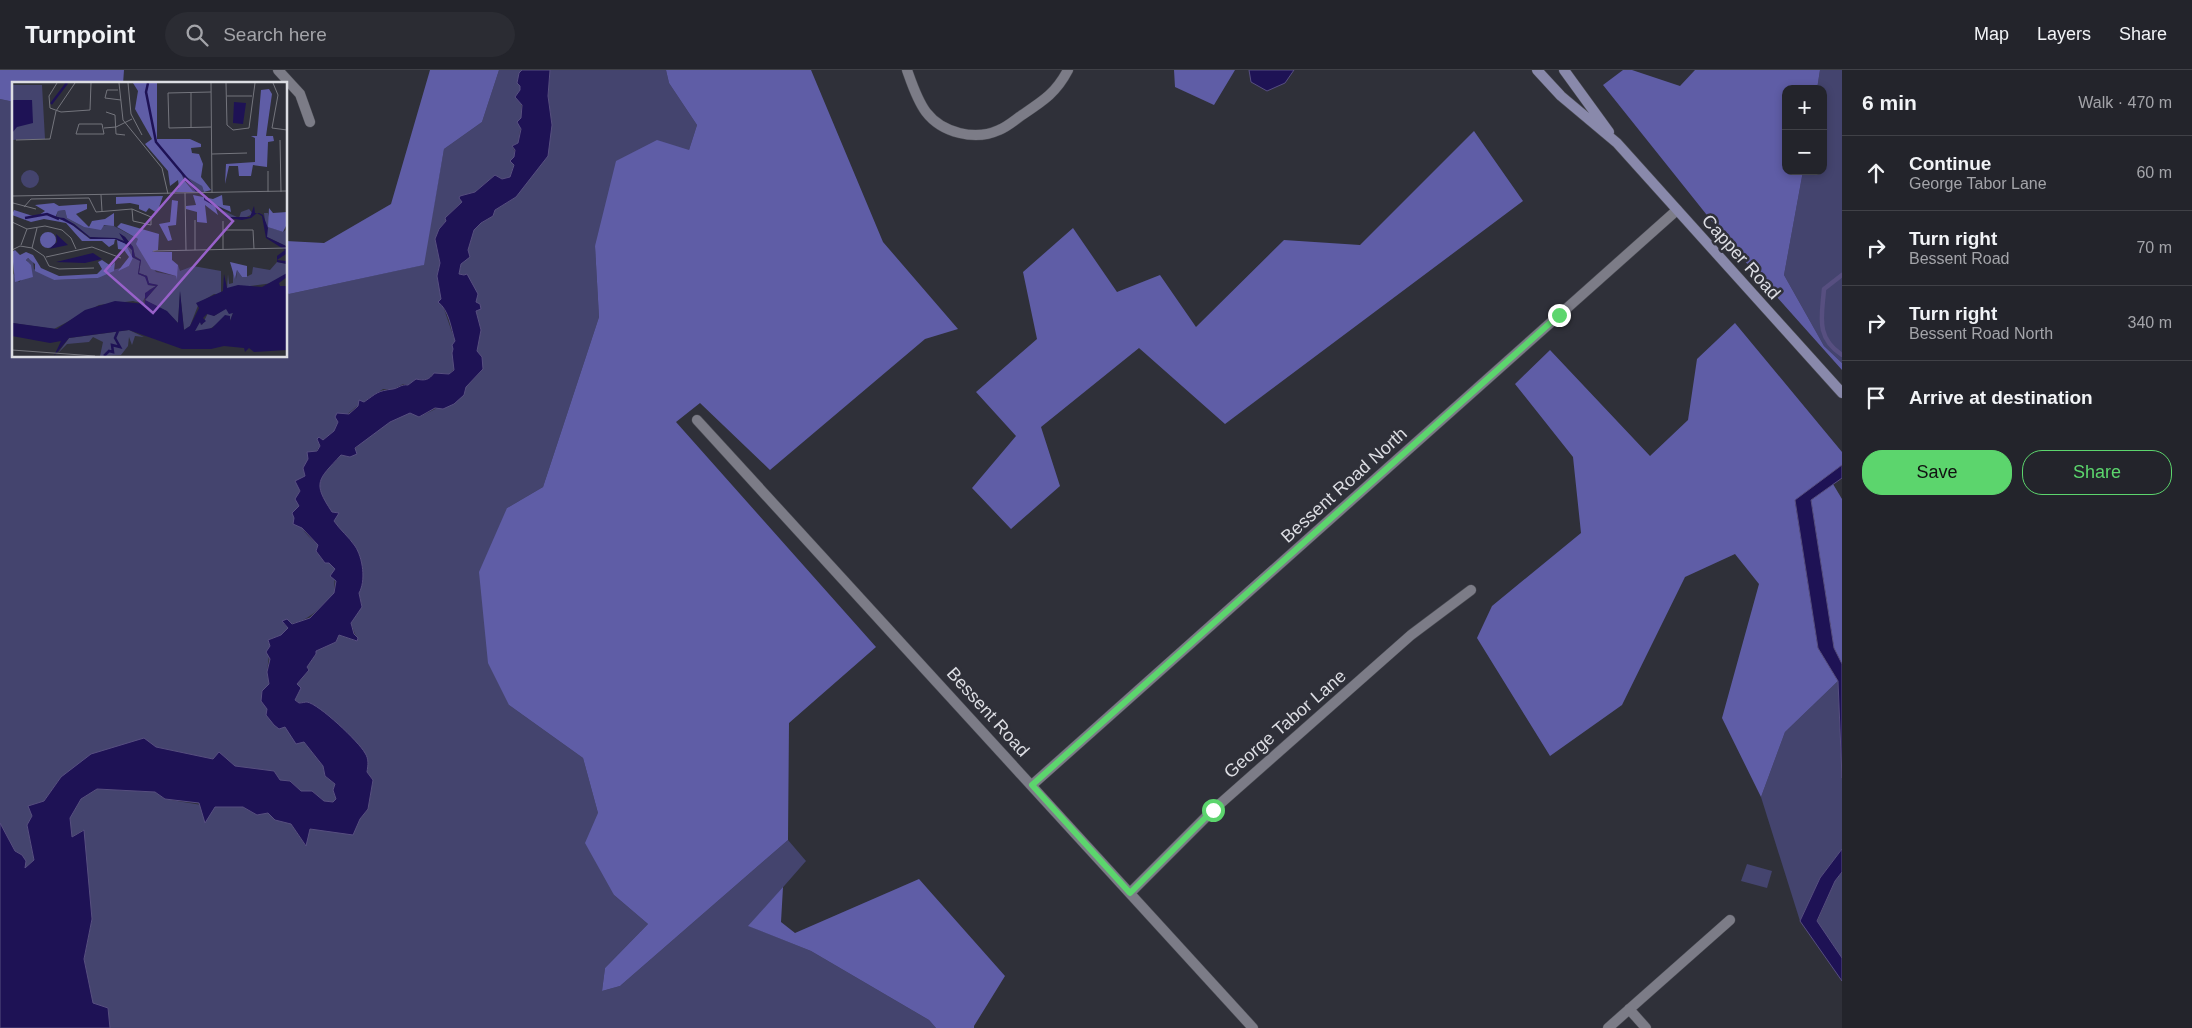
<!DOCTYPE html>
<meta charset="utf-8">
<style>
:root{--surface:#23242b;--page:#2b2c33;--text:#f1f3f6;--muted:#a3a4a9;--line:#404147;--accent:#5cd56d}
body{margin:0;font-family:Helvetica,sans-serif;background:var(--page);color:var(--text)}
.controls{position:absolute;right:15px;top:15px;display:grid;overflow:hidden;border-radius:10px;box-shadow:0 2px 8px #0003}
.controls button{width:45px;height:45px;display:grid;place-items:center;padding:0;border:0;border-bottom:1px solid var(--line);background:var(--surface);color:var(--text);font:25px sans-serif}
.stop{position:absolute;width:15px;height:15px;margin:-11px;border:4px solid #5cd56d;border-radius:50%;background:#fff}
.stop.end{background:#5cd56d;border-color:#fff;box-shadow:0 1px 5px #0008}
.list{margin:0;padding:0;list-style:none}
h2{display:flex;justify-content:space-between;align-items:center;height:65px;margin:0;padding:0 20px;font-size:21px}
h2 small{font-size:16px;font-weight:400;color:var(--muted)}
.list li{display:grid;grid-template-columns:32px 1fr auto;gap:15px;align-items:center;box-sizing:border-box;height:75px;padding:0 20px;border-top:1px solid var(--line)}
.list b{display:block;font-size:19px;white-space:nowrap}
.list p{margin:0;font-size:16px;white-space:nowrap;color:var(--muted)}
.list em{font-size:16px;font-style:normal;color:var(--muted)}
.actions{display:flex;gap:10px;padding:15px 20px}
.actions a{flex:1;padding:11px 0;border:1px solid var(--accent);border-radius:20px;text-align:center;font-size:18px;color:var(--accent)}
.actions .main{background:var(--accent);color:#111}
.icon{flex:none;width:28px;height:28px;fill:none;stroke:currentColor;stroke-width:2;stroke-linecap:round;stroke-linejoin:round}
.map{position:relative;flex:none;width:1842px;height:958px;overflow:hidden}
header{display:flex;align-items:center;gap:30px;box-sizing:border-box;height:70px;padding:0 25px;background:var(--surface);border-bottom:1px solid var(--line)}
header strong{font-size:24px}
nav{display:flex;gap:28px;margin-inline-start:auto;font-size:18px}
.search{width:350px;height:45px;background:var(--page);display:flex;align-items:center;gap:12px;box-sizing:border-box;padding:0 18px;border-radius:28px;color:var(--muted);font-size:19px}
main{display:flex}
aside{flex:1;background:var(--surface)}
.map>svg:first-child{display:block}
.green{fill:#44446e}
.forest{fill:#5f5da6}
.water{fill:#1e1255;stroke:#574f80}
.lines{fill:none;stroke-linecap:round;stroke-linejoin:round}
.stream{stroke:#574f80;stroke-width:4.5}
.street-casing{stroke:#4a4b53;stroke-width:11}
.secondary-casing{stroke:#4a4b53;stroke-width:11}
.street{stroke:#7c7c87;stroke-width:10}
.secondary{stroke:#8989ab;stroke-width:10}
.route{stroke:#5cd56d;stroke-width:6}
.labels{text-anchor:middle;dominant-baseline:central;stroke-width:5;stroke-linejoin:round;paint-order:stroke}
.street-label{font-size:18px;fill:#dcdde3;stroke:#2f3039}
.inset-river{fill:none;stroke:#1e1255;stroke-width:2.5}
.inset-road{fill:none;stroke:#74757d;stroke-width:1}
.view{fill:#9861ca;fill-opacity:0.15;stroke:#9861ca;stroke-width:2.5}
.inset-edge{fill:none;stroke:#dcdde3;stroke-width:2.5}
</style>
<header>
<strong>Turnpoint</strong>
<div class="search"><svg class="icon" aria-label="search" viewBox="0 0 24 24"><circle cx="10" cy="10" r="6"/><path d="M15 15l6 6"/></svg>Search here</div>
<nav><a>Map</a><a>Layers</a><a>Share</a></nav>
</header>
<main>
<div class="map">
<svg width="1842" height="958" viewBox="0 0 1842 958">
<rect width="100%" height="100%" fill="#2f3039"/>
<path class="green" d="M499,0H522L519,3C521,27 523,50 518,73L512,76C518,84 513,98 510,107L502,109L495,105L475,122L460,126L462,132L445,148L446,151L439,159L435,169L440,193L437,206L443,236L455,271L452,283L454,299L449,304L434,303C429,310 425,311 416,309L408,315L403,314L394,319H383L356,337L338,352L334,361L323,370L319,367L317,369L320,376L303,398L305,406C296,415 298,445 302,457C304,463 313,470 318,475L316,481L325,493H329L335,499L334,523C319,539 307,554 284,554L288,558L281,565L268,570L270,576L267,602L269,615L285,657L304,672L323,696L325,706L335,714L333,720L336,729L334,732L324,731L312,721H301L290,711L280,710L274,701L234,696L219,683L213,689L156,677L61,707L44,731L28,736L32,746L27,755L34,790L24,799L22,785L15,781L0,753V29L14,32V286H286V223L289,224L423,195L444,79L482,52Z
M550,0H666L669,13L697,55L689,80L595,176L599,247L543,417L507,438L509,635L583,688L598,743L614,825L648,854L605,898L602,921L620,916L788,770L806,791L749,856L811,881L929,950L936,958H110L108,938L93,934L84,889L92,849L83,760L72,767L70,748L81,729L97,719L155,722L165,729L214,737H243L257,745L268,743L275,750L291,754L305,775L310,759L353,764L360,749L368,739L373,710L367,702L368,691L308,632L299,633L295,630L299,622L297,614L309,600L307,597L316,584V581L336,572L339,565L356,571L358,568L355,564L351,553L362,536L359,523C366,511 363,488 355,476C349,467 340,460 334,451L338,443L332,442C312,412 318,410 341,385L350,387C361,366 389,352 410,342L419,347L464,325L466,317L483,299L477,281L481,260L476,241V232L467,204L464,205L459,204L461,194L468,180L474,160L481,153L493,146L495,140L516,127L552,55L548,26Z
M1820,0H1842V293L1824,276L1784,205L1803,101H1823V19H1817Z
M1838,611L1842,708V779L1820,808L1800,851L1761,727L1785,662Z
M1747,794L1772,801L1767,818L1741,811Z
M1842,802V888L1817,852L1835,811Z"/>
<path class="forest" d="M0,0H124L123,14H14V32L0,29Z
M430,0H499L482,52L444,79L424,195L289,224L286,223V171L324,173L391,134Z
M666,0H811L883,172L958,259L925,269L770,400L700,333L676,352L876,577L789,653L788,770L620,916L602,921L605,898L648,854L614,825L585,773L598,743L583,688L509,635L488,593L479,502L507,438L543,417L599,247L595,176L616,91L657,70L689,80L697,55L669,13Z
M1174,0H1235L1214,35L1175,17Z
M1623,0H1632L1680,16L1695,0H1820L1817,19H1786V101H1803L1784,205L1824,276L1842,293V300L1734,179L1603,15Z
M1474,61L1523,131L1225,354L1139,278L1041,357L1060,416L1011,459L972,418L1016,366L976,322L1037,269L1023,202L1073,158L1117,222L1160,205L1196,257L1284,170L1360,175Z
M1735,253L1842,382V395L1795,431L1818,578L1838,611L1785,662L1761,727L1722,648L1759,514L1735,484L1685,507L1622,635L1550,686L1477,568L1492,536L1581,463L1573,387L1515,314L1550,280L1650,386L1688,350L1697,289Z
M1833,414L1842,429V594L1834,578L1811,430Z
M919,809L1005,906L974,956V958H936L929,950L811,881L748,856L783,817L781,852L795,863Z"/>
<path class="water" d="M522,0H550L548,26L552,55L548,86L516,127L495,140L493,146L481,153L474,160L468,180L470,187L461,194L459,204L464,205L467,204L478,224L476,232L480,234L481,239L476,241L481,260L477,281L482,287L483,299L466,317L464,325L454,334L443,339L435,338L419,347L410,343L390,352L355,378L357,384L350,387L341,385C318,410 312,412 332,442L339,443L334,451C340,460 349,467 355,476C363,488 366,511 359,523L362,537L351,553L354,564L358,568L357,571L339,565L336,572L316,581V584L307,597L309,600L297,614L301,618L295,630L299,633C302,633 305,632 307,632C319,634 359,672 365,683C369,689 368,695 367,702L373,710L368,739L360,749L353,765L310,759L306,776L291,754L275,750L268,743L257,745L243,737H215L205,753L199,733L165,729L155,722L97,719L81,729L70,748L72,767L84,760L92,849L84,889L93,933L108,938L110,958H0V753L15,781L22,785L26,791L25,798L34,790L27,755L32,746L28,736L44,731L61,707L91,684L144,668L156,677L213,689L219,682L235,696L274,701L280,710L290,711L301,721H312L324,731L333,732L336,729L333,720L335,714L325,706L323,696L304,672L296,674L285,657L279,659L274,655L266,645L267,639L261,631L262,621L269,614L267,602L270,589L266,582L270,576L268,570L281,565L288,558L282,551L287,549L292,554L310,548L334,523L336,511L330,506L335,499L329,493H325L316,481L318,475L302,458L293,454L294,448L292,443L299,436L295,429L300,421L295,411L305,406L303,398L308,389L307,382L317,381L320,376L317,369L319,367L323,370L334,361L338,352L335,347L337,343L349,344L358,336L359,330L364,332C377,323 377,321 393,319C399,318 401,314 408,315L416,309C425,311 429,310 434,303L449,304L454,300L452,283L453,279L452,275L455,271C451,258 449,240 438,232L441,229L437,206L440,193L435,169L439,159L446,151L445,148L462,132L459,128L460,126L475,122L495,105L502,109L510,107L514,95L510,91L514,87L515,80L512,76L518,73L521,59L517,52L521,48L522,35L515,27L520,20V16L517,13L519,3Z
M1249,0H1294L1285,13L1267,21L1251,12Z
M1842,395V408L1811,430L1834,578L1842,594V708L1838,611L1818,578L1795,430Z
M1842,779V802L1835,811L1817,851L1842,888V911L1800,851L1820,808Z"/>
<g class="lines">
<path class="stream" d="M1842,205L1824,219C1822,246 1815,267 1842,285"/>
<defs>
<path id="street" d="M278,0L300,24L310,52
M907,0C912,14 917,30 926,42C942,63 975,71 999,60C1007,57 1015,50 1022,45C1043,31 1056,23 1068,0
M697,350L1253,958
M1032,715L1677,140
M1130,823L1213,740L1411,565L1471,520
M1629,939L1646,958
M1608,958L1730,850"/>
<path id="secondary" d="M1537,0L1561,26L1617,73L1842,323
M1564,0L1609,62"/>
</defs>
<use href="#street" class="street-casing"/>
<use href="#secondary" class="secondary-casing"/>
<use href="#street" class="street"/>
<use href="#secondary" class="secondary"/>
</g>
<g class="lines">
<path class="route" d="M1213,740L1130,823L1032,715L1559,245"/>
</g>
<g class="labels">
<g class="street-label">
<text transform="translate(1741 187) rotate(48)">Capper Road</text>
<text transform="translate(1344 415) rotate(-42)">Bessent Road North</text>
<text transform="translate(988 642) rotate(48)">Bessent Road</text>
<text transform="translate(1285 654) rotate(-41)">George Tabor Lane</text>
</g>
</g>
<g transform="translate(12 12)">
<rect width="275" height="275" fill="#2f3039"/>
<path d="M0,3H30L33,57L0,58ZM169,86L190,104L192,110L181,109L165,87ZM9 97a9 9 0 1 1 18 0a9 9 0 1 1-18 0ZM237,127L241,132L230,137L214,135L212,129L227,136L229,130ZM53,128L55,136L72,145L100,143L126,157L128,167L144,190L164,194L165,199L166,183L168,189L181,184L209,189V213L202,212L187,221L178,244L172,248L168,210L166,241L154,229L133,218L146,203L137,202L135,194L127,191L129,178L123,174L121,165L113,155L108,152L113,159L77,155L62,142L44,135L46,129ZM252,131H256L260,146L271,150L275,147L274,164L255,155ZM113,161L120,168V175L128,179L126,192L134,195L136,203L144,204L137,208L131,219L133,222L121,219L87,223L42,247L0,241V190L7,200L19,189L14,176L21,178L22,187L42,198L86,196L96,189L117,184L121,176ZM265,180L275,182V192L261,201L215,207L216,192L217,202L221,201V188L224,197L225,188L230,195L236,194L240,192L241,185L258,188ZM214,226L221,231L218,239L213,237L196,248L182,249L185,244L183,243L188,240L190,243L196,231L202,234ZM117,248L132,255L123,254L120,263L117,255L116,264L109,273L88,274L91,260L81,255L77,260L55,262L46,271L57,256Z" fill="#44446e"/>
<path d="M121,1H145V57H178L189,62V65L179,66L180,71L187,72L191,82L189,95L199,108L192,110L190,104L173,94L167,86L172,98L181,109L186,110H163L167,106L166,98L158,104L156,89L133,62L140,57L123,27L126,9ZM257,7L260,12L254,54H261L262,59L256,60L255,85L241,83L239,94H227L226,84H217L213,102L214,82L243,80V56L239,54H245L249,8ZM181,113L201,117L210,113L211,123L218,124L219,130L193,118L203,124L206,133L193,123L195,141L185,140V130L174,127V124L184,123ZM151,114L145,131L137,126L134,130L127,127V123L118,121L104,122V115ZM160,118L166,119L164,143L156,144L160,158L156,159L147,142L158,140ZM42,121L47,124L75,122V127L64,132L77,145L80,139L93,137L102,131V144L92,143L89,148L72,145L55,136L53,128L46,129L43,136L55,139L78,157H103L102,162L97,165L90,159H70L54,141L32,137L19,140L0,133L2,128L24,135L33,129L23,123ZM257,126L261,131L275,130V142L271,150L256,145ZM109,141L147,152L146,168L140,170H160V178L166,183L165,199L164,194L139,187L124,162L126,157L105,145ZM28 158a8 8 0 1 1 16 0a8 8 0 1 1-16 0ZM105,158L113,161L121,176L117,184L106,189L117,175L112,168L106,167ZM3,168L8,173L14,170L21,173L29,186L47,194L85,192L90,187L86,180L90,178L99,184L103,180L102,189L86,196L42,198L23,189V182L16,176L14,178L19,183L21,195L3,200L0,170ZM218,180L235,184V195H230L225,188L223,197Z" fill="#5f5da6"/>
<path d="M0,18H20L21,41L5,45L0,51ZM222,20L234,21L231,42L221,41ZM192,112L194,113L193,117L210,127L215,135H238L242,124L243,131H247L251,133L256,146L255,155L274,164V172L265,178L274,179L275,182L265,180V174L273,168L254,156L250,134L245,131L239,136L230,138L214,136L211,129L192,118ZM44,135L52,136L62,142L78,155L104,156L112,159L107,151L113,155L121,165L123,175L129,178L127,191L135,194L137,201L146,203L133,218L155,229L166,241L168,209L172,248L178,244L187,226L184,221L211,209L212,192L215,206L226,203L250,205L275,191V195L267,201L268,204H275V268L242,270L237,266L233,270L232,266L212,264L199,267H170L117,248L57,256L42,274L49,259L38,261L0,254L1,241L45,247L73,228L103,219L133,222V211L144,204L136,203L133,195L126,192L128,179L120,175V168L114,162L103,157H79L62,144ZM214,227L217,232L221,231L218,239V234L213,233L200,246L183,249L188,240L189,243L194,239L191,236L195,232L202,234ZM44,152L56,163L37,167L45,160ZM81,171L90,177L73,181L44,180Z" fill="#1e1255" fill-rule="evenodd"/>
<path class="inset-river" d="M136,1L134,10L144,60L185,109M39,22L55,1M13,136L35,132L47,137M92,274L97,269L101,270L100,263L108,265L103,256L106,249"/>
<path class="inset-road" d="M45,1L37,14L38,26L49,30L78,28M107,1L111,38L150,86L156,112M116,1L119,32L130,53M199,1L200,111M214,1L215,43L221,48L237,46L243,1M261,1L266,13L260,46L275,48M106,8H95L93,16L109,18M179,10V46M199,10L156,11L157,46L199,45M215,14H240M78,28L79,1M94,30L103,33L104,52L113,53M67,42H90L92,52H64ZM92,46L104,45L120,37M4,58L38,57L44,29L63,1M268,58L269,110M200,72L235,71M256,110V89M173,111L174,168M89,113L90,129M0,114L275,109M1,121L24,127M12,125L19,117L77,116L84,130L120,127L139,135V143L121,139L120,127M183,138V168M211,139V168M0,140L15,147L33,144L50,148L59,156L64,167M211,148H241L242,167M9,163L15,147M20,166L25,146M0,168L8,164L20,166L32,174L37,184L47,187L82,186M141,169L275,166M34,175L80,165L109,176M0,268L83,274"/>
<path class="view" d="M173,97L221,139L141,231L93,189Z"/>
<rect width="275" height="275" class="inset-edge"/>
</g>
</svg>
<div class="controls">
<button>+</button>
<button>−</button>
</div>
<div class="stop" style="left:1213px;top:740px"></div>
<div class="stop end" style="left:1559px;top:245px"></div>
</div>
<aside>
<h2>6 min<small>Walk · 470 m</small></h2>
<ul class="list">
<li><svg class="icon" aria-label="ahead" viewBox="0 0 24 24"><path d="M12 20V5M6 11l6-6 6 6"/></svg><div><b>Continue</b><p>George Tabor Lane</p></div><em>60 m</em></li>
<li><svg class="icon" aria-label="right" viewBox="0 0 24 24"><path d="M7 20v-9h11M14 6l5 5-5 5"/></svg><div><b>Turn right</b><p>Bessent Road</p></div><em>70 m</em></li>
<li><svg class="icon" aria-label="right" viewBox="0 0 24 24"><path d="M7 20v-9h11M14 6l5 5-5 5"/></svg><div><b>Turn right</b><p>Bessent Road North</p></div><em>340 m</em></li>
<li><svg class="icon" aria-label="arrive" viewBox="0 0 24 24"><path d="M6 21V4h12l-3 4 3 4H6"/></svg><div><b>Arrive at destination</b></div></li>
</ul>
<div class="actions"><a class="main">Save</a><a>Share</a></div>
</aside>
</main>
